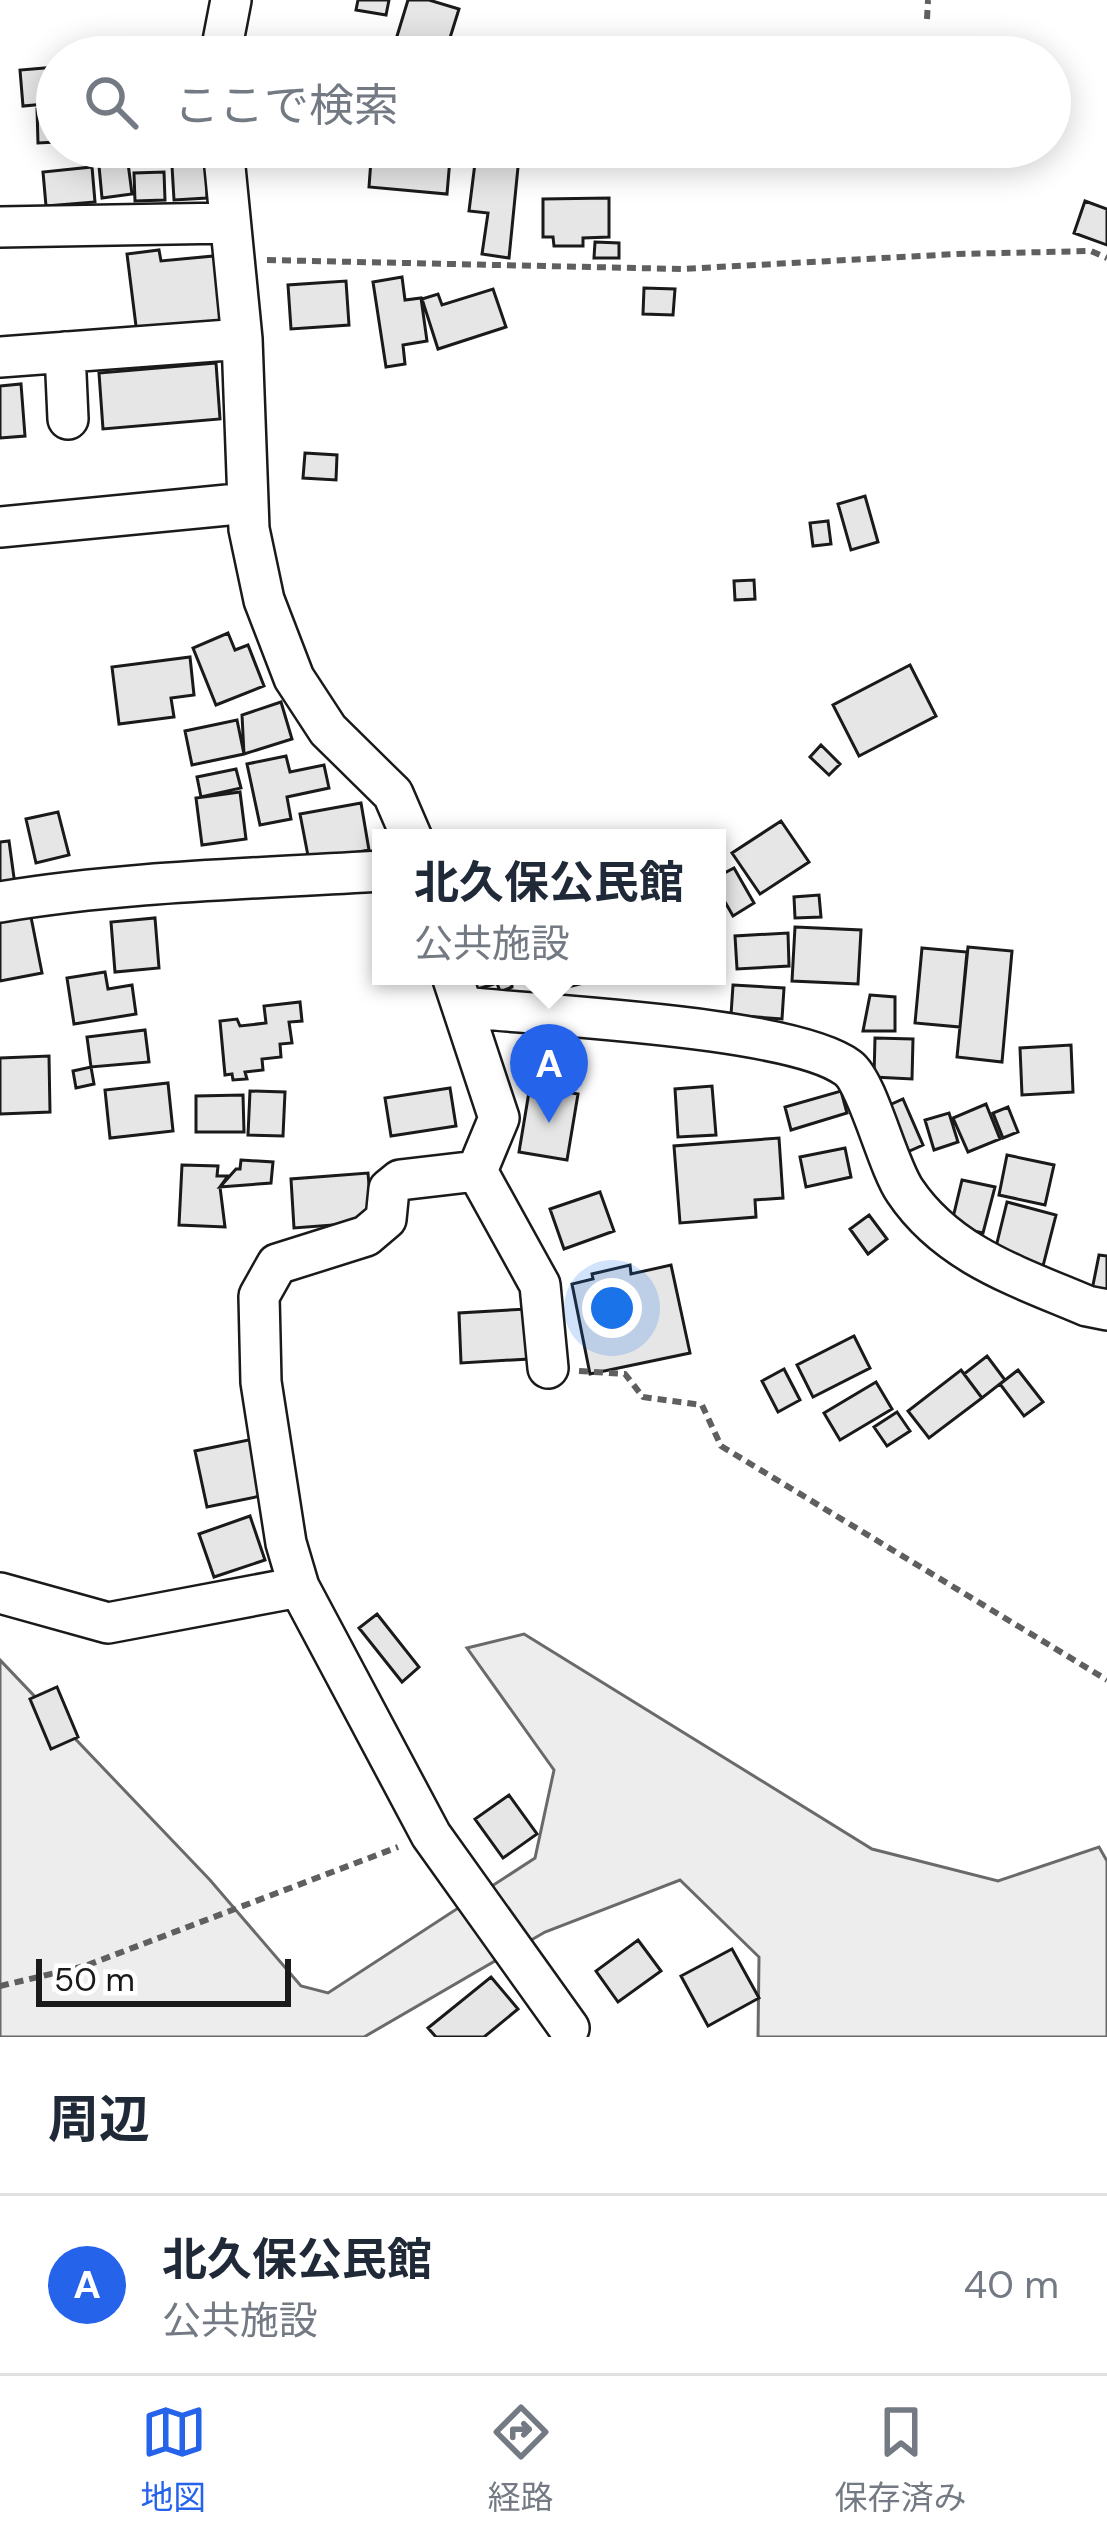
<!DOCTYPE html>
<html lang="ja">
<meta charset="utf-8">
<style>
:root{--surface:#fff;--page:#f2f2f3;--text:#1f2937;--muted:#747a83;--line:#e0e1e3;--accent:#2563eb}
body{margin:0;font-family:"DM Sans","Noto Sans JP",sans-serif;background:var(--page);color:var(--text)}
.scale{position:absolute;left:36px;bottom:30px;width:255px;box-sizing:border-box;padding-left:12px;border:6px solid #1a1a1a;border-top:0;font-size:33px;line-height:42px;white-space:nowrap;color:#1a1a1a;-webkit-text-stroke:9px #fff;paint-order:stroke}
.you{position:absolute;left:612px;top:1308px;width:42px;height:42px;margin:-30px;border:9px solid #fff;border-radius:50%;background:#1a73e8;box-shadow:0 0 0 18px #1a73e833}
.badge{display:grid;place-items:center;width:78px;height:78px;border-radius:50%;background:var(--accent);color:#fff;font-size:39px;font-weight:700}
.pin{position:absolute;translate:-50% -99px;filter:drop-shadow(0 3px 6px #0008)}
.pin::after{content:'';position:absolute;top:63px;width:42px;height:36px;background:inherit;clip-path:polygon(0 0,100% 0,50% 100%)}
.popup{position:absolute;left:372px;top:829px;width:354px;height:156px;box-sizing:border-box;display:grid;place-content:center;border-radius:0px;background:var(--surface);filter:drop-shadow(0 3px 9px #0005);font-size:39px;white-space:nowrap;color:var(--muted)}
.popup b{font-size:45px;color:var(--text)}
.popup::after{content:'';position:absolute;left:50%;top:100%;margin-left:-24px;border:24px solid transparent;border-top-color:var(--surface)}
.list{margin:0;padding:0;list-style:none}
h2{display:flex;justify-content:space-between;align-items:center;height:156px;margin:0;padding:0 48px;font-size:51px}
h2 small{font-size:39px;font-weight:400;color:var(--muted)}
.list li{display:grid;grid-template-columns:78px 1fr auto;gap:36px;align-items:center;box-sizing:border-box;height:180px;padding:0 48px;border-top:3px solid var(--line)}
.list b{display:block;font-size:45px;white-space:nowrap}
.list p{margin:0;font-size:39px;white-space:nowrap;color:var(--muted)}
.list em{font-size:39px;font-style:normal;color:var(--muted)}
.icon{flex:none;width:66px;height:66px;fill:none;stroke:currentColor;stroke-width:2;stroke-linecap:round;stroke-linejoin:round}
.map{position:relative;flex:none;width:1107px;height:2037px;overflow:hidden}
.search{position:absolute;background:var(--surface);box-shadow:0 6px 30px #0003;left:36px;right:36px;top:36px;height:132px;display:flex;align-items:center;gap:30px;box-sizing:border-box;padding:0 42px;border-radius:66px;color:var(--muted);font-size:45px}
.sheet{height:336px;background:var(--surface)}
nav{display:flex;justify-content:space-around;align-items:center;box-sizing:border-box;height:168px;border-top:3px solid var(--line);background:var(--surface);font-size:33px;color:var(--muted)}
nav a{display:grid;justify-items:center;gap:6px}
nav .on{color:var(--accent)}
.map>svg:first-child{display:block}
.green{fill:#ededed;stroke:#6a6a6a;stroke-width:3}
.building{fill:#e6e6e6;stroke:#1a1a1a;stroke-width:3}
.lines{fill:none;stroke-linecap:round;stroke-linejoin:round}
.minor-casing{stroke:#1a1a1a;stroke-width:44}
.path{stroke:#5f5f5f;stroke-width:6;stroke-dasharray:9 6;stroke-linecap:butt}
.minor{stroke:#fff;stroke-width:39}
</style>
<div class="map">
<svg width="1107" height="2037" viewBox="0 0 1107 2037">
<rect width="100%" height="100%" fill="#fff"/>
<path class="green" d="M524,1634L872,1849L998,1881L1099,1847L1107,1861V2037H758L759,1957L680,1880L545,1932L364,2037H0V1660L210,1880L301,1986L328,1993L535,1858L554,1770L467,1648Z"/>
<path class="building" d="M358,0H389L386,15L356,10Z
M408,0H429L459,9L444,57L394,46Z
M353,48L427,54V57H352Z
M57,67V103L23,106L20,70Z
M57,108V142L38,143L37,109Z
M372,147H451L447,194L369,187Z
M477,147H520L509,258L482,254L488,213L469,211Z
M128,163L132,194L102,198L99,166Z
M206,164L207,198L174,200L172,166Z
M92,167L95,202L46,206L43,172Z
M164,172L165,200L135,201L134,173Z
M609,198V237L583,238V246H554L553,237H543V199Z
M1085,201L1107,209V245L1074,233Z
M595,242L619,243V258H594Z
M159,250L161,261L214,256L222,325L137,334L127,254Z
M402,277L405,300L421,298L427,341L403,345L405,364L386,367L373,282Z
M346,281L349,325L291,329L288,285Z
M644,288L675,289L673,315L643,314Z
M493,289L506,327L438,349L422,299L438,294L442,305Z
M216,363L220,419L103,429L99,373Z
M21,384L25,436L0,438V386Z
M305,453L337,455L336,480L303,478Z
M865,496L878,542L851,550L838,504Z
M828,521L831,544L813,546L810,523Z
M754,580L755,599L735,600L734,581Z
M228,633L235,650L248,645L264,686L216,705L193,648Z
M190,657L194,695L171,698L174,717L119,724L112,667Z
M910,665L936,716L859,756L833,705Z
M281,702L292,739L244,754L242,715Z
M237,720L244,754L192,765L185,731Z
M821,745L840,764L829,775L810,757Z
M286,756L290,772L324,765L329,788L287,797L291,819L260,825L247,764Z
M236,769L241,788L201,797L197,777Z
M240,792L246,839L202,845L196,798Z
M361,803L369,850L309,861L300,814Z
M58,812L69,855L36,863L26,819Z
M781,821L809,862L760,894L732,853Z
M9,841L15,885L0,887V842Z
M734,868L754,903L733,916L717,888V877Z
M819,895L821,917L795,918L794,897Z
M30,912L42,973L0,981V918Z
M155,918L159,968L115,972L111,922Z
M795,927L861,930L858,984L792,981Z
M788,933L789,966L737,969L735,936Z
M968,947L1012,951L1002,1062L957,1057Z
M922,948L967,952L960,1027L915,1023Z
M105,972L108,989L132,985L136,1014L74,1024L67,978Z
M470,976H511L512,987L500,992L497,983L475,990Z
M565,976H603V978L568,987Z
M733,985L784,988L782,1019L731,1015Z
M870,995L895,997V1031H863Z
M300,1002L302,1021L289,1022L292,1043L280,1044L281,1057L262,1059L263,1070L245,1072L247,1079L233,1080L232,1074L225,1075L220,1021L237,1019L240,1026L266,1023L264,1006Z
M145,1030L149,1062L91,1067L87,1037Z
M875,1038L913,1039L912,1079L874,1077Z
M1071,1045L1073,1092L1022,1095L1020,1048Z
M49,1056L50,1112L0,1114V1058Z
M91,1067L94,1084L76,1088L73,1071Z
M168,1083L173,1131L110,1138L105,1090Z
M530,1086L578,1094L567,1160L519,1152Z
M712,1086L716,1135L678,1137L675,1089Z
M450,1088L456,1126L391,1136L385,1098Z
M250,1091L285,1092L283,1136L248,1135Z
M841,1091L847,1113L791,1130L785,1107Z
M243,1095L244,1132H196V1096Z
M903,1099L923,1145L896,1157L876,1111Z
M986,1104L1000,1139L968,1152L953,1118Z
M1008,1107L1018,1132L1003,1138L993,1113Z
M949,1113L958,1142L934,1150L925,1120Z
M779,1138L783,1198L755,1200L756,1217L680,1223L674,1146Z
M845,1148L851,1177L806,1187L800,1157Z
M1007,1155L1054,1165L1045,1205L999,1195Z
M241,1160L273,1162L271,1183L220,1187L236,1169H240Z
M182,1165L218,1166L217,1176H228L220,1187L225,1227L179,1225Z
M368,1173L372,1222L294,1228L291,1179Z
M962,1180L995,1187L983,1233L951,1226Z
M600,1192L614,1231L564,1249L550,1209Z
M1007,1202L1056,1215L1043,1266L994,1255Z
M869,1215L887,1239L868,1254L850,1229Z
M1099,1255L1107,1256V1304L1090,1300Z
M630,1265L631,1274L671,1265L690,1353L590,1374L572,1284L593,1279L592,1274Z
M527,1309L529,1359L461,1363L459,1313Z
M854,1336L870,1368L813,1397L797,1365Z
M987,1356L1005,1380L982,1398L964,1374Z
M784,1369L800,1400L778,1412L762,1381Z
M961,1370L982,1398L929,1438L908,1411Z
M1018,1370L1043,1402L1024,1416L1000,1384Z
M876,1382L892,1409L840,1440L824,1413Z
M897,1412L910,1431L887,1446L874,1427Z
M263,1437L275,1493L207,1507L195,1451Z
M250,1516L265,1560L214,1577L199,1534Z
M377,1614L419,1667L402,1682L359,1628Z
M57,1687L78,1737L51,1749L30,1699Z
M509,1795L537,1834L503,1858L475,1819Z
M638,1940L661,1971L618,2002L596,1971Z
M732,1949L759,1998L708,2026L681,1976Z
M491,1977L518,2009L484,2037H436L428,2028Z"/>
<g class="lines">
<defs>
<path id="minor" d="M220,57L231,0
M223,147L242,339L249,529L264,600L294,678L328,730L393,794L412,838
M0,227L229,223
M65,352L68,419
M0,357L242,339
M0,527L248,503
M0,902C126,881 253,879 381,871
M452,976L499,1118L477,1171
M463,1007C543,1016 792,1026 848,1068C868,1083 887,1165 905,1191C948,1255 1019,1277 1087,1306L1107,1310
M477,1171L400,1180L389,1189L386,1219L366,1236L277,1264L259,1296L261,1382L286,1543L299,1587L431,1835L569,2028
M477,1171L540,1285L548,1368
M0,1593L108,1623L299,1587"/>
</defs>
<use href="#minor" class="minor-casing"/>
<path class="path" d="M927,19L928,0
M267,260L682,269L957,254L1091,251L1107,258
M579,1371L625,1374L643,1397L702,1405L721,1446L1107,1680
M0,1986L85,1966L398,1847"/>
<use href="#minor" class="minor"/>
</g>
</svg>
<div class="scale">50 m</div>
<div class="you"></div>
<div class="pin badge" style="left:549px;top:1123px">A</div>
<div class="popup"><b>北久保公民館</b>公共施設</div>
<div class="search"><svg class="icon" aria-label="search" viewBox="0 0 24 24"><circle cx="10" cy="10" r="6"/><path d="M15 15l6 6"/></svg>ここで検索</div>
</div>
<section class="sheet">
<h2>周辺<small></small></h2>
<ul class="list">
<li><span class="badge">A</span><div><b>北久保公民館</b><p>公共施設</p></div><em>40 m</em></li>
</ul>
</section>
<nav>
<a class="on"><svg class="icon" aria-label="map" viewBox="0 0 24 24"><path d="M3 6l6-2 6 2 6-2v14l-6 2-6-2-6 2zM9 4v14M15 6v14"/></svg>地図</a>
<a><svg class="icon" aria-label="directions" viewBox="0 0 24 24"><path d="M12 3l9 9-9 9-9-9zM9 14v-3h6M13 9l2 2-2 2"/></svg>経路</a>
<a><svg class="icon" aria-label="saved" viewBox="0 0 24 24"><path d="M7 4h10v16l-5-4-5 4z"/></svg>保存済み</a>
</nav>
